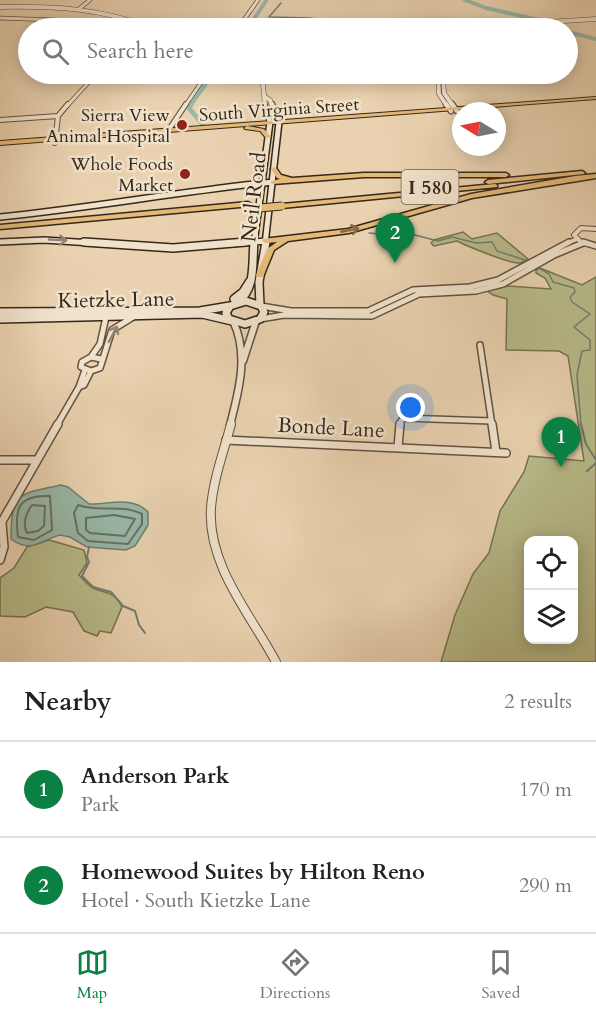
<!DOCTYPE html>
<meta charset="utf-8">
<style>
:root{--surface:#fff;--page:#f2f2f2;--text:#222;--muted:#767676;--line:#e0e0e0;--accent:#0b8043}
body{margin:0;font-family:Cardo,serif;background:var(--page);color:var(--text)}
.controls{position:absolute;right:18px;bottom:18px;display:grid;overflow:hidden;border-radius:12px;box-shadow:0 3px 15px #0003}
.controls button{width:54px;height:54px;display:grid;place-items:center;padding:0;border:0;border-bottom:2px solid var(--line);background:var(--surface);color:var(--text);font:30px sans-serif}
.compass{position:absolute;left:452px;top:102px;width:54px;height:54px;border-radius:50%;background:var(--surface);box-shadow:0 3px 15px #0003;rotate:280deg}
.you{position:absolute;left:411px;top:408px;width:21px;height:21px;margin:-15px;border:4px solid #fff;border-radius:50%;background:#1a73e8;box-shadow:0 0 0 9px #1a73e833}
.badge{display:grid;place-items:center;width:39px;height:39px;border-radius:50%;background:var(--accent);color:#fff;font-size:20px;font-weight:700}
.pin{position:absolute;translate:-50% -50px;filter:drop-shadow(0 2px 3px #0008)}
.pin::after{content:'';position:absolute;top:32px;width:21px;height:18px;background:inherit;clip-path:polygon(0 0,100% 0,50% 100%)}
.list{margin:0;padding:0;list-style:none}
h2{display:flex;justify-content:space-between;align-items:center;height:78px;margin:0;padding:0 24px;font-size:26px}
h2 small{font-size:20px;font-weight:400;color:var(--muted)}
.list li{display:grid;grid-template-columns:39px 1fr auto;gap:18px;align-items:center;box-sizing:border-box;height:96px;padding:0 24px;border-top:2px solid var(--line)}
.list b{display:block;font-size:22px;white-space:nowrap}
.list p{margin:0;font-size:20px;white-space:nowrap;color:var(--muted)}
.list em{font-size:20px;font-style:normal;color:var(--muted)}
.icon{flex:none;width:33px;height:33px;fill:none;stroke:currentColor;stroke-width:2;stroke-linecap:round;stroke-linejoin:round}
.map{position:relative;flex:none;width:596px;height:662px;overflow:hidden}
.search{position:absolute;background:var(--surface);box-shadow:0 3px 15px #0003;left:18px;right:18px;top:18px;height:66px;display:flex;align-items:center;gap:15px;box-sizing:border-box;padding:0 21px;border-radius:33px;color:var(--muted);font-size:22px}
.sheet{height:270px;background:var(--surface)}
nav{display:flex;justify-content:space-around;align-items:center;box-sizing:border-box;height:84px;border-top:2px solid var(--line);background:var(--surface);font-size:16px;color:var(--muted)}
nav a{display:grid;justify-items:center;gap:3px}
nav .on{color:var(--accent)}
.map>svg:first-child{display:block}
.green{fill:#b8bb8a;stroke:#767252;stroke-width:1.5;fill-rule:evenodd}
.water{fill:#98b8a8;stroke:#707e70;stroke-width:1.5}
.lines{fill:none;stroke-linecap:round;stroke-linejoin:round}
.shore{stroke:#667062;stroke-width:2}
.stream-far1{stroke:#707e70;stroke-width:1.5}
.stream{stroke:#707e70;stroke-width:2}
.canal-far1{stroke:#98b8a8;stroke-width:4}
.canal{stroke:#98b8a8;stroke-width:4.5}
.minor-far3-casing{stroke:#625240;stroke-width:4.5}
.minor-far2-casing{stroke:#625240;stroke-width:6}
.minor-far1-casing{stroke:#625240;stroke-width:8}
.minor-casing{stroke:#625240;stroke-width:10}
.tertiary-far3-casing{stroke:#625240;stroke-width:5}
.tertiary-far2-casing{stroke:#625240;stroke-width:7}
.tertiary-far1-casing{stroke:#625240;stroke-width:9}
.tertiary-casing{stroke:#625240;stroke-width:10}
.secondary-far1-casing{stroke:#35281b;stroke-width:8}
.secondary-casing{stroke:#35281b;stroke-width:10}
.primary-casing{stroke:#35281b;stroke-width:2}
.motorway-casing{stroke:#35281b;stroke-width:3}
.minor-far3{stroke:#f1e2cc;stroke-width:3}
.minor-far2{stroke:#f1e2cc;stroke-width:4}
.minor-far1{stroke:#f1e2cc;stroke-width:5}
.minor{stroke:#f1e2cc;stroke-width:7}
.tertiary-far3{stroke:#f1e2cc;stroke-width:4}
.tertiary-far2{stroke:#f1e2cc;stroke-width:4.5}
.tertiary-far1{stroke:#f1e2cc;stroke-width:6}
.tertiary{stroke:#f1e2cc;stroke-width:8}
.secondary-far1{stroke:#f1e2cc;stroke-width:5}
.secondary{stroke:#f1e2cc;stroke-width:7}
.primary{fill:#e5b978;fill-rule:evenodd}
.motorway{fill:#e5b978;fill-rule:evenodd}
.motorway-bridge-casing{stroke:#35281b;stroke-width:9;stroke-linecap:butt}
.motorway-bridge{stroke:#e5b978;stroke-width:7}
.oneway{stroke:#846945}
.oneway2{stroke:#938574}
.poi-dot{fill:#8f2418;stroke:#f1e2cc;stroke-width:2}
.labels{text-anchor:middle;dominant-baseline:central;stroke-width:5;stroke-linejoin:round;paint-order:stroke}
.far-street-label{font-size:18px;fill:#35281b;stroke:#f1e2cc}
.far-poi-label{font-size:18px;fill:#35281b;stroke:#f1e2cc;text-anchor:end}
.shield{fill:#f1e2cc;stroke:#6d6050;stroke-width:1.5}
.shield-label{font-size:20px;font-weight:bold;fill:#35281b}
.street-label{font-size:21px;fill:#35281b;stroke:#f1e2cc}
</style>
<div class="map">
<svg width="596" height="662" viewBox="0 0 596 662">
<rect width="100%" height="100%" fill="#ead2b0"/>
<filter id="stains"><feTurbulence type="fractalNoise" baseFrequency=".00333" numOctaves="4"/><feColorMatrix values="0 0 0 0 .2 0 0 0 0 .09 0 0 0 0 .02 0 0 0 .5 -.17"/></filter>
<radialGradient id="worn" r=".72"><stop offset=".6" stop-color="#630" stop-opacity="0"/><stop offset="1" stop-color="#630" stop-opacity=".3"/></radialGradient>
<path class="green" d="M463,232L472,239L497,233L528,259C526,261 523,262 520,263C510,264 467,246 457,241L434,246L431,243L434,240Z
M540,268L582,285L596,277V662H441L455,615L473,574L489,553L500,511L524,472L529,456L584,461L568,356L559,351L506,350L507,299L493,295L487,291L508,286L551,289L545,278L536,273V270ZM528,540H574V640H528Z
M49,540L84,550L87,563L79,575C83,579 86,583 90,586C102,595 113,588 122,607L111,633L100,631L97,636L84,631L73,612L46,607L25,617L0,616V578L14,568L27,547Z"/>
<path class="water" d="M61,485L68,487L89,504C108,505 132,495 148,512V525L145,530L135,546L126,550L87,547L70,537L60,535C41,540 31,554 11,539C11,492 18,494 61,485Z"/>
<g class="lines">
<path class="shore" d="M50,496L52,530L34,540L18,537C14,507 19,495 50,496Z
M32,505L45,506L44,526L38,531L27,533C22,524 26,513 32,505Z
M78,505C99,513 121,503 142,514V524L128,544L88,541L78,533L74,513Z
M114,515L135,519L125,536L90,533L86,530V518Z"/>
<path class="stream-far1" d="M281,3L269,17L309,18L377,27
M369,233L402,236L411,234L438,241L452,237L476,243L492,242L497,251L525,260
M539,268L549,274L553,282L574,288L575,292L570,297L572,302L590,314L574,327L590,340V350L582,351L577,375L581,425"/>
<path class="stream" d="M581,424L586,444L596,460
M587,471L596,463
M89,547L87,557L89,562L82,576L93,587L111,592L123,606L135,611L139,625L145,633"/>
<path class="canal-far1" d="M465,0L486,8L544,21
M551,24L559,28
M248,28L266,1
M568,32L596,39
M190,106L213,74"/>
<path class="canal" d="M192,104L189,108L204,126"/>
<defs>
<path id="minor-far3" d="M80,8L90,0
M0,18L54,20L90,28
M100,28L130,20
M238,28L258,0
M67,106L96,74
M185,106L207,74"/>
<path id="minor-far2" d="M0,120L58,116
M166,134L186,104
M55,143L58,116L68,104
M565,244L577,239
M581,244L583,243
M588,244L581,242L574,235L581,228L596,229"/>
<path id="minor-far1" d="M583,242L596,246
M261,306L291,311H368L413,290L470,287L498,280L569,242
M260,319L284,315L372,316L419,294L476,291L503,284L554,255L583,243
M480,345L492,425
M91,357L100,344L106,317
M101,359L91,357L82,362L81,367L91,371L100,368L112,330L133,317
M79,387L84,385L91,371
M57,425L79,387L85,370
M399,425L403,418L491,421"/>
<path id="minor" d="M492,424L496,452
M226,440L506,453
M398,447L400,424
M0,460H36
M0,525L58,424
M0,560L4,547L2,523"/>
<path id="tertiary-far3" d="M0,7C53,6 102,8 151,28
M452,28L596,19
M262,74L265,106
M438,74L439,94L447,106
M443,74L444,93L453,106
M265,97L270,100L272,106"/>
<path id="tertiary-far2" d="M264,104L270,122
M272,104L279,122
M446,104L451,111
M452,104L457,111"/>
<path id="tertiary-far1" d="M243,361L256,321
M230,425C239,391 249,354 233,321"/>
<path id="tertiary" d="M231,424C224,451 213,480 211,508C207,565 251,615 276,662"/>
<path id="secondary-far1" d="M0,217C91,208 182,191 273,182
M0,242L44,240L108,244
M227,244L266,241
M254,244L270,122
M265,244L279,122"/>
<path id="secondary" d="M84,242L173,248L246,242
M234,299L243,292L250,281
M246,301L261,306L264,312L260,319L245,324L229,319L226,313L230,306Z
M238,302C256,288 252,264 254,242
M260,305L259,282L266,242
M0,312L200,311L230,306
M0,319L202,314L232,321"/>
<path id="primary" d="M596,97V99L0,145V141Z
M247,126L264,129L271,137L266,138L260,131L245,129L244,128Z"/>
<path id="motorway" d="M274,167L276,168L281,175L292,178L364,173H506L509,175L506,177H364L273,184L271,183V181L280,179L277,178L271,169Z
M582,171L585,173L584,174L488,184L485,182L488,180Z
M596,174V178L472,198L349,233L288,241L274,250L263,277H257L256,275L267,249L277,242L266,243L262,241L263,239L348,229L471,194L575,176Z
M495,184L497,185V187L282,208L278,206L282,204Z
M248,202L252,204L251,206L0,229V225Z"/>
</defs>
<use href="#minor-far3" class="minor-far3-casing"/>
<use href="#minor-far2" class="minor-far2-casing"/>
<use href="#minor-far1" class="minor-far1-casing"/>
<use href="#minor" class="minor-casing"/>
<use href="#tertiary-far3" class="tertiary-far3-casing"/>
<use href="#tertiary-far2" class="tertiary-far2-casing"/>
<use href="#tertiary-far1" class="tertiary-far1-casing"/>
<use href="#tertiary" class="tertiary-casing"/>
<use href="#secondary-far1" class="secondary-far1-casing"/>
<use href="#secondary" class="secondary-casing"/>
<use href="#primary" class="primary-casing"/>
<use href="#motorway" class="motorway-casing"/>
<use href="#minor-far3" class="minor-far3"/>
<use href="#minor-far2" class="minor-far2"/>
<use href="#minor-far1" class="minor-far1"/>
<use href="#minor" class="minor"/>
<use href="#tertiary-far3" class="tertiary-far3"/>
<use href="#tertiary-far2" class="tertiary-far2"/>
<use href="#tertiary-far1" class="tertiary-far1"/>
<use href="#tertiary" class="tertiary"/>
<use href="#secondary-far1" class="secondary-far1"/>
<use href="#secondary" class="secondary"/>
<use href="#primary" class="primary"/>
<use href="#motorway" class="motorway"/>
<defs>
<path id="motorway-bridge" d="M247,209L282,206"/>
</defs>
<use href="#motorway-bridge" class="motorway-bridge-casing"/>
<use href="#motorway-bridge" class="motorway-bridge"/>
</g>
<defs><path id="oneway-shaft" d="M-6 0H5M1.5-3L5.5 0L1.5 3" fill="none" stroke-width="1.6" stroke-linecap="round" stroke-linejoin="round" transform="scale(1.5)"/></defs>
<use class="oneway" href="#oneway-shaft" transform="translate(350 230) rotate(-11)"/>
<g class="oneway2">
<use href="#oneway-shaft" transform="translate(58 240) rotate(3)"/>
<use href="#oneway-shaft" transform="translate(113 334) rotate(-62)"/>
</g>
<g class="poi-dot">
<circle cx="182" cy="125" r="6"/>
<circle cx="185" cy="174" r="6"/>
</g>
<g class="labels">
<g class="far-street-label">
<text transform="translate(279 110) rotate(-4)">South Virginia Street</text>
</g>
<g class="far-poi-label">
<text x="170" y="115">Sierra View<tspan x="170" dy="21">Animal Hospital</tspan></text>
<text x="173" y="164">Whole Foods<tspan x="173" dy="21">Market</tspan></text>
</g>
<rect class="shield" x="401.5" y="170" width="57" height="34" rx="4.5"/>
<g class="shield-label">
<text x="430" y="187">I 580</text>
</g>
<g class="street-label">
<text transform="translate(254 197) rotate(-83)">Neil Road</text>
<text transform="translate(116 300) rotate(-1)">Kietzke Lane</text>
<text transform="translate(331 428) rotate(3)">Bonde Lane</text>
</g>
</g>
<rect width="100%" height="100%" filter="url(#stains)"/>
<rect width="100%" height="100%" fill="url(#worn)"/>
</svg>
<div class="controls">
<button><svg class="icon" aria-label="locate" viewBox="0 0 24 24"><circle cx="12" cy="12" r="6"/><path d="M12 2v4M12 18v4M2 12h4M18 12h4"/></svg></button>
<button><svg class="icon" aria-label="layers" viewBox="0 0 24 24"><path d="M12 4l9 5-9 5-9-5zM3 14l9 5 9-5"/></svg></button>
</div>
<svg class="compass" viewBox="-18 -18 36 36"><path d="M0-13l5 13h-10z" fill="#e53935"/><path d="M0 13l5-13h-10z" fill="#767676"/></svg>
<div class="you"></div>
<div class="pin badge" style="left:561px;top:467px">1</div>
<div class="pin badge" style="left:395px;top:263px">2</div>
<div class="search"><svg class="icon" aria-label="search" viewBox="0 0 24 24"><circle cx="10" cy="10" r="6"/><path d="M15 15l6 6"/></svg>Search here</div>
</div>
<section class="sheet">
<h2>Nearby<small>2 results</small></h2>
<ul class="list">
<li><span class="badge">1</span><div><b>Anderson Park</b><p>Park</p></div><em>170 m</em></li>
<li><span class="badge">2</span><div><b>Homewood Suites by Hilton Reno</b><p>Hotel · South Kietzke Lane</p></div><em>290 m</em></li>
</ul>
</section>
<nav>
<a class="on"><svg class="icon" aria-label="map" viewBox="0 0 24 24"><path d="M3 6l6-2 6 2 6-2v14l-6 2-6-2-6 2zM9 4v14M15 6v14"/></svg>Map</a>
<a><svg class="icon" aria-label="directions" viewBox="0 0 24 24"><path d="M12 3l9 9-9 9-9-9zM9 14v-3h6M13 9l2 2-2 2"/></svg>Directions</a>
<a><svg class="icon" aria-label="saved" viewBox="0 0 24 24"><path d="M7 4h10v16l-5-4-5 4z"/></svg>Saved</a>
</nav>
